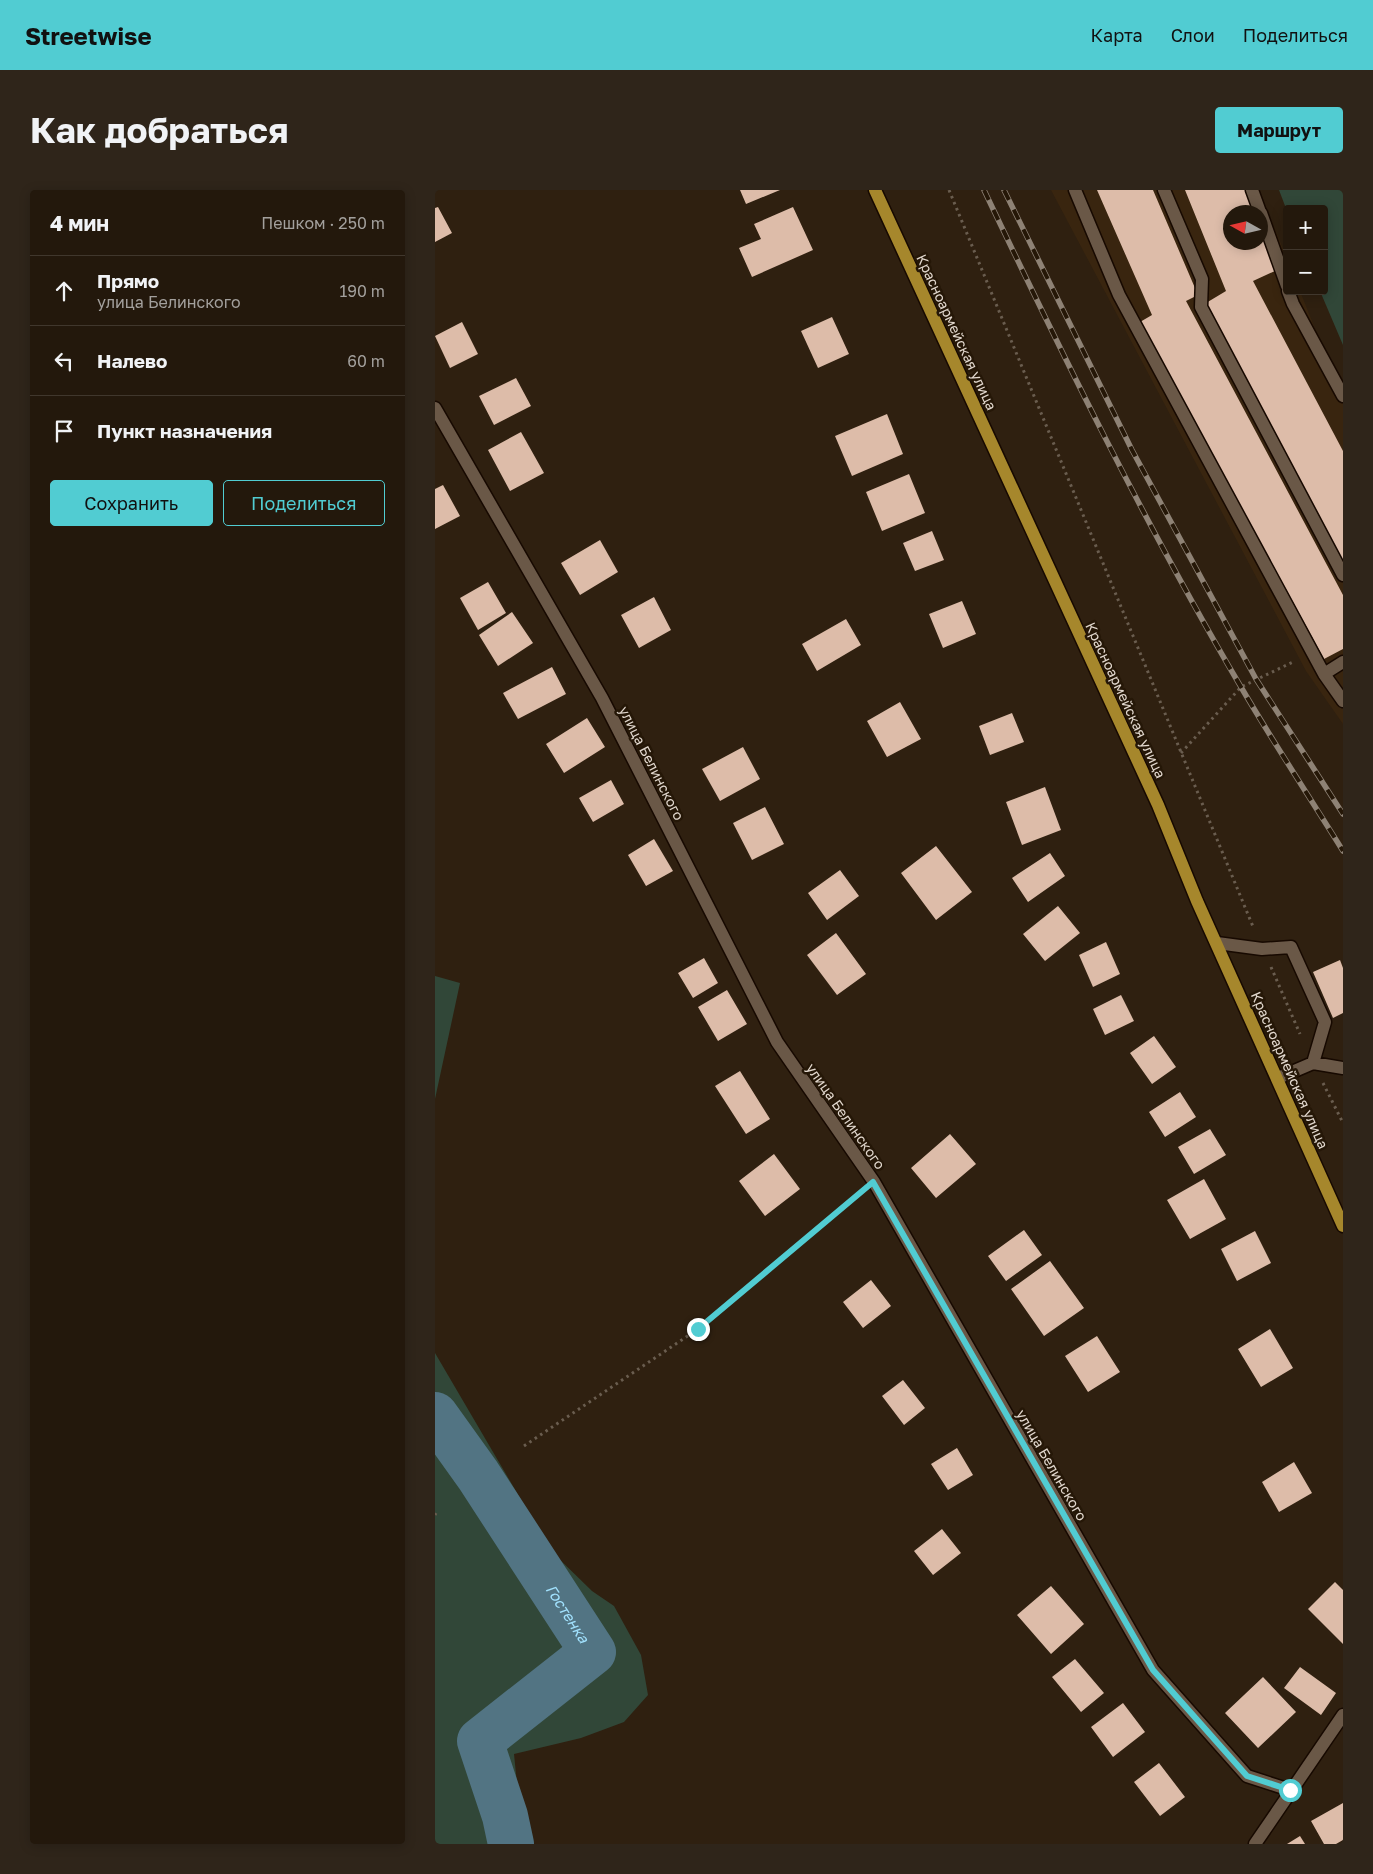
<!DOCTYPE html>
<html lang="ru">
<meta charset="utf-8">
<style>
:root{--surface:#23180c;--page:#2f251a;--text:#f1f3f6;--muted:#a3a09d;--line:#40372d;--accent:#51ccd2}
body{margin:0;font-family:"Golos Text",sans-serif;background:var(--page);color:var(--text)}
.controls{position:absolute;right:15px;top:15px;display:grid;overflow:hidden;border-radius:5px;box-shadow:0 2px 12px #0003}
.controls button{width:45px;height:45px;display:grid;place-items:center;padding:0;border:0;border-bottom:1px solid var(--line);background:var(--surface);color:var(--text);font:25px sans-serif}
.compass{position:absolute;left:788px;top:15px;width:45px;height:45px;border-radius:50%;background:var(--surface);box-shadow:0 2px 12px #0003;rotate:278deg}
.stop{position:absolute;width:15px;height:15px;margin:-11px;border:4px solid #51ccd2;border-radius:50%;background:#fff}
.stop.end{background:#51ccd2;border-color:#fff;box-shadow:0 1px 5px #0008}
.list{margin:0;padding:0;list-style:none}
h2{display:flex;justify-content:space-between;align-items:center;height:65px;margin:0;padding:0 20px;font-size:21px}
h2 small{font-size:16px;font-weight:400;color:var(--muted)}
.list li{display:grid;grid-template-columns:32px 1fr auto;gap:15px;align-items:center;box-sizing:border-box;height:70px;padding:0 20px;border-top:1px solid var(--line)}
.list b{display:block;font-size:19px;white-space:nowrap}
.list p{margin:0;font-size:16px;white-space:nowrap;color:var(--muted)}
.list em{font-size:16px;font-style:normal;color:var(--muted)}
.actions{display:flex;gap:10px;padding:15px 20px}
.actions a{flex:1;padding:11px 0;border:1px solid var(--accent);border-radius:5px;text-align:center;font-size:18px;color:var(--accent)}
.actions .main{background:var(--accent);color:#111}
.icon{flex:none;width:28px;height:28px;fill:none;stroke:currentColor;stroke-width:2;stroke-linecap:round;stroke-linejoin:round}
.map{position:relative;flex:none;width:908px;height:1654px;overflow:hidden;border-radius:5px}
header{display:flex;align-items:center;gap:30px;box-sizing:border-box;height:70px;padding:0 25px;background:var(--accent);color:#111}
header strong{font-size:24px}
nav{display:flex;gap:28px;margin-inline-start:auto;font-size:18px}
.intro{display:flex;align-items:center;justify-content:space-between;box-sizing:border-box;height:120px;padding:0 30px}
h1{margin:0;font-size:35px}
.button{padding:12px 22px;border-radius:5px;background:var(--accent);color:#111;font-size:18px;font-weight:700}
main{display:flex;gap:30px;padding:0 30px}
aside{flex:1;background:var(--surface);border-radius:5px;box-shadow:0 2px 12px #0003}
.map>svg:first-child{display:block}
.built{fill:#39250f;fill-rule:evenodd}
.green{fill:#314738}
.lines{fill:none;stroke-linecap:round;stroke-linejoin:round}
.river{stroke:#527483;stroke-width:46}
.building{fill:#ddbca9}
.lane-casing{stroke:#170900;stroke-width:15}
.street-casing{stroke:#170900;stroke-width:15}
.primary-casing{stroke:#170900;stroke-width:15}
.path{stroke:#6a5d4f;stroke-width:3;stroke-dasharray:2.5 4;stroke-linecap:butt}
.lane{stroke:#6a5847;stroke-width:12}
.street{stroke:#6a5847;stroke-width:12}
.primary{stroke:#a6872c;stroke-width:12}
.rail-casing{stroke:#8e8275;stroke-width:5.5}
.rail{stroke:#251707;stroke-width:4;stroke-dasharray:11;stroke-linecap:butt}
.route{stroke:#51ccd2;stroke-width:6}
.labels{text-anchor:middle;dominant-baseline:central;stroke-width:5;stroke-linejoin:round;paint-order:stroke}
.street-label{font-size:14px;fill:#e3d9cf;stroke:#251707}
.water-label{font-size:15px;font-style:italic;fill:#a1e1fd;stroke:#251707}
</style>
<header>
<strong>Streetwise</strong>
<nav><a>Карта</a><a>Слои</a><a>Поделиться</a></nav>
</header>
<div class="intro"><h1>Как добраться</h1><a class="button">Маршрут</a></div>
<main>
<aside>
<h2>4 мин<small>Пешком · 250 m</small></h2>
<ul class="list">
<li><svg class="icon" aria-label="ahead" viewBox="0 0 24 24"><path d="M12 20V5M6 11l6-6 6 6"/></svg><div><b>Прямо</b><p>улица Белинского</p></div><em>190 m</em></li>
<li><svg class="icon" aria-label="left" viewBox="0 0 24 24"><path d="M17 20v-9H6M10 6l-5 5 5 5"/></svg><div><b>Налево</b></div><em>60 m</em></li>
<li><svg class="icon" aria-label="arrive" viewBox="0 0 24 24"><path d="M6 21V4h12l-3 4 3 4H6"/></svg><div><b>Пункт назначения</b></div></li>
</ul>
<div class="actions"><a class="main">Сохранить</a><a>Поделиться</a></div>
</aside>
<div class="map">
<svg width="908" height="1654" viewBox="0 0 908 1654">
<rect width="100%" height="100%" fill="#2f2010"/>
<path class="built" d="M616,0H824L852,69V101H865L892,169L908,196V534L871,481ZM796,22H826V52H796Z"/>
<path class="green" d="M844,0H908V155L885,101H889V19H852V21Z
M0,786L25,793L0,909Z
M0,1163L116,1361L157,1401L179,1416L206,1465L213,1505L189,1532L146,1548L79,1564L88,1654H0Z"/>
<g class="lines">
<path class="river" id="s1" d="M0,1225L43,1285L158,1462L45,1551L70,1626L76,1654"/>
</g>
<path class="building" d="M305,0H345L311,14Z
M662,0H718L763,105L751,111L908,405V459L889,469L705,132L717,125Z
M750,0H811L819,22H796V52H826V41L840,81L818,91L908,261V372L771,113L791,101Z
M3,17L17,43L0,52V18Z
M358,17L378,60L317,87L304,58L326,49L319,34Z
M397,127L414,164L383,178L366,141Z
M27,132L43,164L15,178L0,146Z
M81,188L96,216L59,235L44,206Z
M452,224L468,264L417,286L400,246Z
M86,242L109,283L75,301L53,260Z
M474,284L490,323L447,341L431,302Z
M8,295L25,326L0,339V299Z
M497,341L509,370L480,381L468,353Z
M165,350L183,382L145,405L126,373Z
M53,392L71,423L43,440L25,408Z
M219,407L236,440L204,458L186,425Z
M527,411L541,444L508,458L494,424Z
M77,422L98,453L63,476L44,445Z
M411,429L426,455L382,481L367,454Z
M117,477L131,504L83,529L68,503Z
M465,512L486,549L452,567L432,531Z
M577,523L589,552L555,565L544,536Z
M152,528L170,557L129,583L111,554Z
M308,557L325,589L285,611L267,579Z
M176,590L189,614L158,632L144,608Z
M610,597L626,640L587,655L571,612Z
M330,617L349,654L317,670L298,633Z
M219,649L238,681L211,696L193,665Z
M501,656L537,702L501,730L466,683Z
M615,663L630,686L593,712L577,688Z
M405,680L424,706L392,730L373,703Z
M623,716L645,743L610,771L588,744Z
M401,743L431,784L402,805L372,765Z
M671,752L685,784L658,797L644,765Z
M269,768L283,793L258,808L243,783Z
M905,770L908,778V823L898,828L878,782Z
M292,800L312,834L283,851L263,817Z
M686,805L699,831L670,845L658,819Z
M719,846L741,877L717,894L695,863Z
M305,881L335,929L311,944L280,896Z
M745,902L761,927L730,947L714,922Z
M775,939L791,965L759,984L743,957Z
M515,944L541,974L501,1008L476,978Z
M339,964L365,999L330,1026L304,991Z
M769,989L791,1029L755,1049L732,1010Z
M589,1040L607,1065L571,1091L553,1066Z
M820,1041L836,1073L802,1091L786,1059Z
M615,1071L649,1118L609,1146L576,1099Z
M436,1090L456,1116L428,1138L408,1112Z
M835,1139L858,1178L826,1197L803,1159Z
M662,1146L685,1182L653,1202L630,1166Z
M468,1190L490,1218L469,1235L447,1206Z
M522,1258L538,1285L513,1300L496,1274Z
M859,1272L877,1303L844,1322L827,1292Z
M507,1339L526,1363L498,1385L479,1361Z
M900,1392L908,1400V1454L873,1419Z
M616,1396L649,1434L616,1464L582,1425Z
M640,1469L669,1503L646,1522L617,1487Z
M865,1477L901,1503L886,1525L849,1498Z
M828,1487L861,1522L823,1558L790,1523Z
M688,1513L710,1542L678,1567L656,1537Z
M724,1573L750,1607L725,1626L699,1592Z
M908,1613V1650L901,1654H889L876,1631Z
M865,1646L870,1654H852Z"/>
<g class="lines">
<defs>
<path id="lane" d="M640,0L684,105L889,484
M729,0L767,89L766,117L908,385
M817,0L825,22
M826,23L852,96
M853,101L858,114L908,206
M908,472L889,484L908,511
M782,753L827,759L856,757L890,832L878,873
M843,888L878,873L908,878"/>
<path id="street" d="M0,218L167,508L342,852L439,992L718,1480L812,1586L855,1600
M820,1654L908,1525"/>
<path id="primary" d="M440,0L723,615L762,711L908,1036"/>
</defs>
<use href="#lane" class="lane-casing"/>
<use href="#street" class="street-casing"/>
<use href="#primary" class="primary-casing"/>
<path class="path" d="M514,0L819,739
M746,563L806,497L860,471
M836,777L865,844
M888,893L908,933
M89,1256L263,1139L424,1004
M0,1325L1,1323"/>
<use href="#lane" class="lane"/>
<use href="#street" class="street"/>
<use href="#primary" class="primary"/>
<defs>
<path id="rail" d="M549,0C629,168 711,336 806,497C838,552 874,606 908,661
M569,0L697,260L821,489L908,624"/>
</defs>
<use href="#rail" class="rail-casing"/>
<use href="#rail" class="rail"/>
</g>
<g class="lines">
<path class="route" d="M263,1139L438,992L718,1480L812,1586L855,1600"/>
</g>
<g class="labels">
<g class="street-label">
<text transform="translate(522 142) rotate(65)">Красноармейская улица</text>
<text transform="translate(691 510) rotate(65)">Красноармейская улица</text>
<text transform="translate(217 573) rotate(63)">улица Белинского</text>
<text transform="translate(855 880) rotate(66)">Красноармейская улица</text>
<text transform="translate(411 926) rotate(55)">улица Белинского</text>
<text transform="translate(617 1275) rotate(60)">улица Белинского</text>
</g>
<g class="water-label">
<text stroke="none"><textPath href="#s1" startOffset="239">Гостенка</textPath></text>
</g>
</g>
</svg>
<div class="controls">
<button>+</button>
<button>−</button>
</div>
<svg class="compass" viewBox="-18 -18 36 36"><path d="M0-13l5 13h-10z" fill="#e53935"/><path d="M0 13l5-13h-10z" fill="#a3a09d"/></svg>
<div class="stop" style="left:855px;top:1600px"></div>
<div class="stop end" style="left:263px;top:1139px"></div>
</div>
</main>
